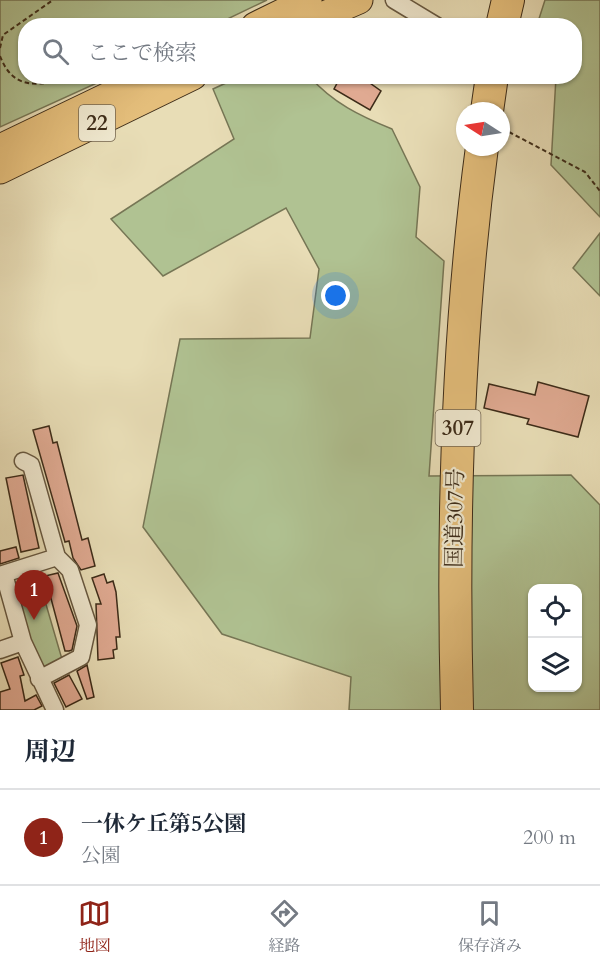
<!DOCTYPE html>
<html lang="ja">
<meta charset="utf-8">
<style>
:root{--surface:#fff;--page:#f6f6f7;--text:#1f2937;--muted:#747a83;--line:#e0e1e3;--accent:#8f2418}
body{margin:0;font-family:Cardo,"Noto Serif JP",serif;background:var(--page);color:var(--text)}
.controls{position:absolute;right:18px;bottom:18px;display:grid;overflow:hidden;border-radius:12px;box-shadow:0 2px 4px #0004}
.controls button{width:54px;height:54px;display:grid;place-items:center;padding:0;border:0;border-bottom:2px solid var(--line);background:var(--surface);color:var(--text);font:30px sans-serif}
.compass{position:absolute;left:456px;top:102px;width:54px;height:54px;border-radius:50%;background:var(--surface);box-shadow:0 2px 4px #0004;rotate:282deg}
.you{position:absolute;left:336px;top:296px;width:21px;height:21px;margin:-15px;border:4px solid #fff;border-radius:50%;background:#1a73e8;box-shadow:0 0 0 9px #1a73e833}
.badge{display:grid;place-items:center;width:39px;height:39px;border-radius:50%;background:var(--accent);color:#fff;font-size:20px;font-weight:700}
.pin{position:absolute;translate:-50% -50px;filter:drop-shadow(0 2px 3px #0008)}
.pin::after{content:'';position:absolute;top:32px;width:21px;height:18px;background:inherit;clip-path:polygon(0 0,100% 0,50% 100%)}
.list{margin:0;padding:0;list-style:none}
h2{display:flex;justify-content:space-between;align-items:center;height:78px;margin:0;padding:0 24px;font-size:26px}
h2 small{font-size:20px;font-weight:400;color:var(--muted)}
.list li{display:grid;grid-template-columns:39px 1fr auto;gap:18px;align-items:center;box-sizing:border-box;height:96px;padding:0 24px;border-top:2px solid var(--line)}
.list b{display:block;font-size:22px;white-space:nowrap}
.list p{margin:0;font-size:20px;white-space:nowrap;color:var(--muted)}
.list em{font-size:20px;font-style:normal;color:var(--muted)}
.icon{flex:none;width:33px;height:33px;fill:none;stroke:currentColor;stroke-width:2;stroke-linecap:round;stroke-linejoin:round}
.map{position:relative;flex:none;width:600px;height:710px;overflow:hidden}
.search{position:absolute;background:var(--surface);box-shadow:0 2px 4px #0004;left:18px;right:18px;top:18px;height:66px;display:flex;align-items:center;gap:15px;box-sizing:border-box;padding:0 21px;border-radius:24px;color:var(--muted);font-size:22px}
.sheet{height:174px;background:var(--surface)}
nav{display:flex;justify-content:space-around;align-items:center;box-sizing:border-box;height:84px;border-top:2px solid var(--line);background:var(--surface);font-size:16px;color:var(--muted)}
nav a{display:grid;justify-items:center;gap:3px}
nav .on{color:var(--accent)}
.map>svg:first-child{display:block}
.green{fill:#b0c292;stroke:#767655;stroke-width:1.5;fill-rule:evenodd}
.building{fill:#e0aa92;stroke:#3c2b18;stroke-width:1.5}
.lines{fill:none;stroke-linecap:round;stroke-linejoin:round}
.street-casing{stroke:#675840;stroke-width:19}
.primary-casing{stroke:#3c2b18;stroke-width:29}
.highway-casing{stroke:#3c2b18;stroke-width:34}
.path{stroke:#3c2b18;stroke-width:2;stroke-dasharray:4.5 3;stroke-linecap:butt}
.street{stroke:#f0e9d0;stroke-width:16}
.primary{stroke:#e4be7b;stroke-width:27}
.highway{stroke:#e4be7b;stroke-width:32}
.labels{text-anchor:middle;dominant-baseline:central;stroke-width:4.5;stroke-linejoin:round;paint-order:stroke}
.shield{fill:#f0e9d0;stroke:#72644f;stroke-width:1.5}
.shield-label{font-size:21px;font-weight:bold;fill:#3c2b18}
.street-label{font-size:22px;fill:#3c2b18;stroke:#f0e9d0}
</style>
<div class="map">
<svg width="600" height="710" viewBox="0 0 600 710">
<rect width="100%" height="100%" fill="#e8ddb6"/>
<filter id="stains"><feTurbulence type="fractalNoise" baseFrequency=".00333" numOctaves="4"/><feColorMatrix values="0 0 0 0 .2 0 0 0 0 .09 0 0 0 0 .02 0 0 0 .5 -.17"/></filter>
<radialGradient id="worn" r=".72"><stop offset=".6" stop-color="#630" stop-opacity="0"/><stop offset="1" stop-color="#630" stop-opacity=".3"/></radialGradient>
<path class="green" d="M0,0H267L215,25L26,26V76L110,77L0,127Z
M545,0H600V217L551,165L556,77L574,76V26L537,25Z
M239,77H310C333,103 360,116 392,129L420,187L416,237L444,261L429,476L571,475L600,505V710H349L351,677L222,634L143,527L180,339L310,338L319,269L286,208L163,276L111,219L234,139L213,89ZM532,588H578V688H532Z
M600,233V296L573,268Z
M38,577L64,666L39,679L11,598L19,584Z"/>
<path class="building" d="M341,76H360L381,91L370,110L334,89Z
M538,382L589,396L578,437L527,424L529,419L484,408L489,384L535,395Z
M49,426L53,443L57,442L82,540L88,538L95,566L81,570L73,558L69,541L65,542L33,430Z
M23,475L39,548L21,552L6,478Z
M16,547L19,558L0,564V551Z
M58,573L77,626L72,650L69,651H65L45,576Z
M104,574L107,583L113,581L116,592L120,637H116L117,649L113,650L114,658L98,660L96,604H101L92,578Z
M18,657L24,675L20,676L25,701L36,695L42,706L34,710H0V692L10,689L1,663Z
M87,665L94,697L87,699L77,671Z
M69,675L82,699L66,707L54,683Z"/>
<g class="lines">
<defs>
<path id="street" d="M394,0L437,26
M23,461L31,465L57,557L70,570L88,625L81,657L39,679
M0,575L57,557
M23,642L55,710
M0,650L23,642L4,574"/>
<path id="primary" d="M255,26L308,0
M299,26L359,0
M0,148L150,76
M0,170L193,76"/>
<path id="highway" d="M502,26L508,0
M487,111L492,76
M457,710C452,522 457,334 482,147"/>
</defs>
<use href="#street" class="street-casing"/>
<use href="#primary" class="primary-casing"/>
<use href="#highway" class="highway-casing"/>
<path class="path" d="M0,48L3,35L53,0
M0,56C9,79 22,86 46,83
M509,132L585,172L600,191"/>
<use href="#street" class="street"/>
<use href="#primary" class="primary"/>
<use href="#highway" class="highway"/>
</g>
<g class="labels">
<g class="shield">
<rect x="79" y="105" width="36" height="36" rx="4.5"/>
<rect x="435.5" y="410" width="45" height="36" rx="4.5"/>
</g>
<g class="shield-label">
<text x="97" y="123">22</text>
<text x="458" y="428">307</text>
</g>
<g class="street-label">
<text transform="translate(455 518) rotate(-89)">国道307号</text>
</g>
</g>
<rect width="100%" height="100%" filter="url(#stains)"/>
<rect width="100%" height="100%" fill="url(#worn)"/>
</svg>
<div class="controls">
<button><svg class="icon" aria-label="locate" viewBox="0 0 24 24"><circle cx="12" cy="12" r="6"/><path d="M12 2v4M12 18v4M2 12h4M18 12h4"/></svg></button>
<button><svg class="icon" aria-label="layers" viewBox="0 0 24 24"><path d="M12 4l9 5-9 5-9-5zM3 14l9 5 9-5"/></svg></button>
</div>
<svg class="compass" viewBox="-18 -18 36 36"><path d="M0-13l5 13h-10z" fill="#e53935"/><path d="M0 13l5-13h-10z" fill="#747a83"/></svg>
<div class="you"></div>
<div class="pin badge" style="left:34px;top:620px">1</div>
<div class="search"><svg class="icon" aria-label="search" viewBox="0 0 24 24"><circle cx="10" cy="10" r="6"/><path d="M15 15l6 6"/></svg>ここで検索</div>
</div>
<section class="sheet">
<h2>周辺<small></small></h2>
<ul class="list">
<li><span class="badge">1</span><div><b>一休ケ丘第5公園</b><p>公園</p></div><em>200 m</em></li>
</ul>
</section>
<nav>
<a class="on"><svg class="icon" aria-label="map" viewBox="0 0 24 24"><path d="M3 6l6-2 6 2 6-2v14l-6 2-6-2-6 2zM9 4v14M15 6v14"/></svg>地図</a>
<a><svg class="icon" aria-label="directions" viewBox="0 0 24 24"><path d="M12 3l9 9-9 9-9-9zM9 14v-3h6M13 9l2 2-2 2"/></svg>経路</a>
<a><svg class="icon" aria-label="saved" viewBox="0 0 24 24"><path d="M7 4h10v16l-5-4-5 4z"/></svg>保存済み</a>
</nav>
